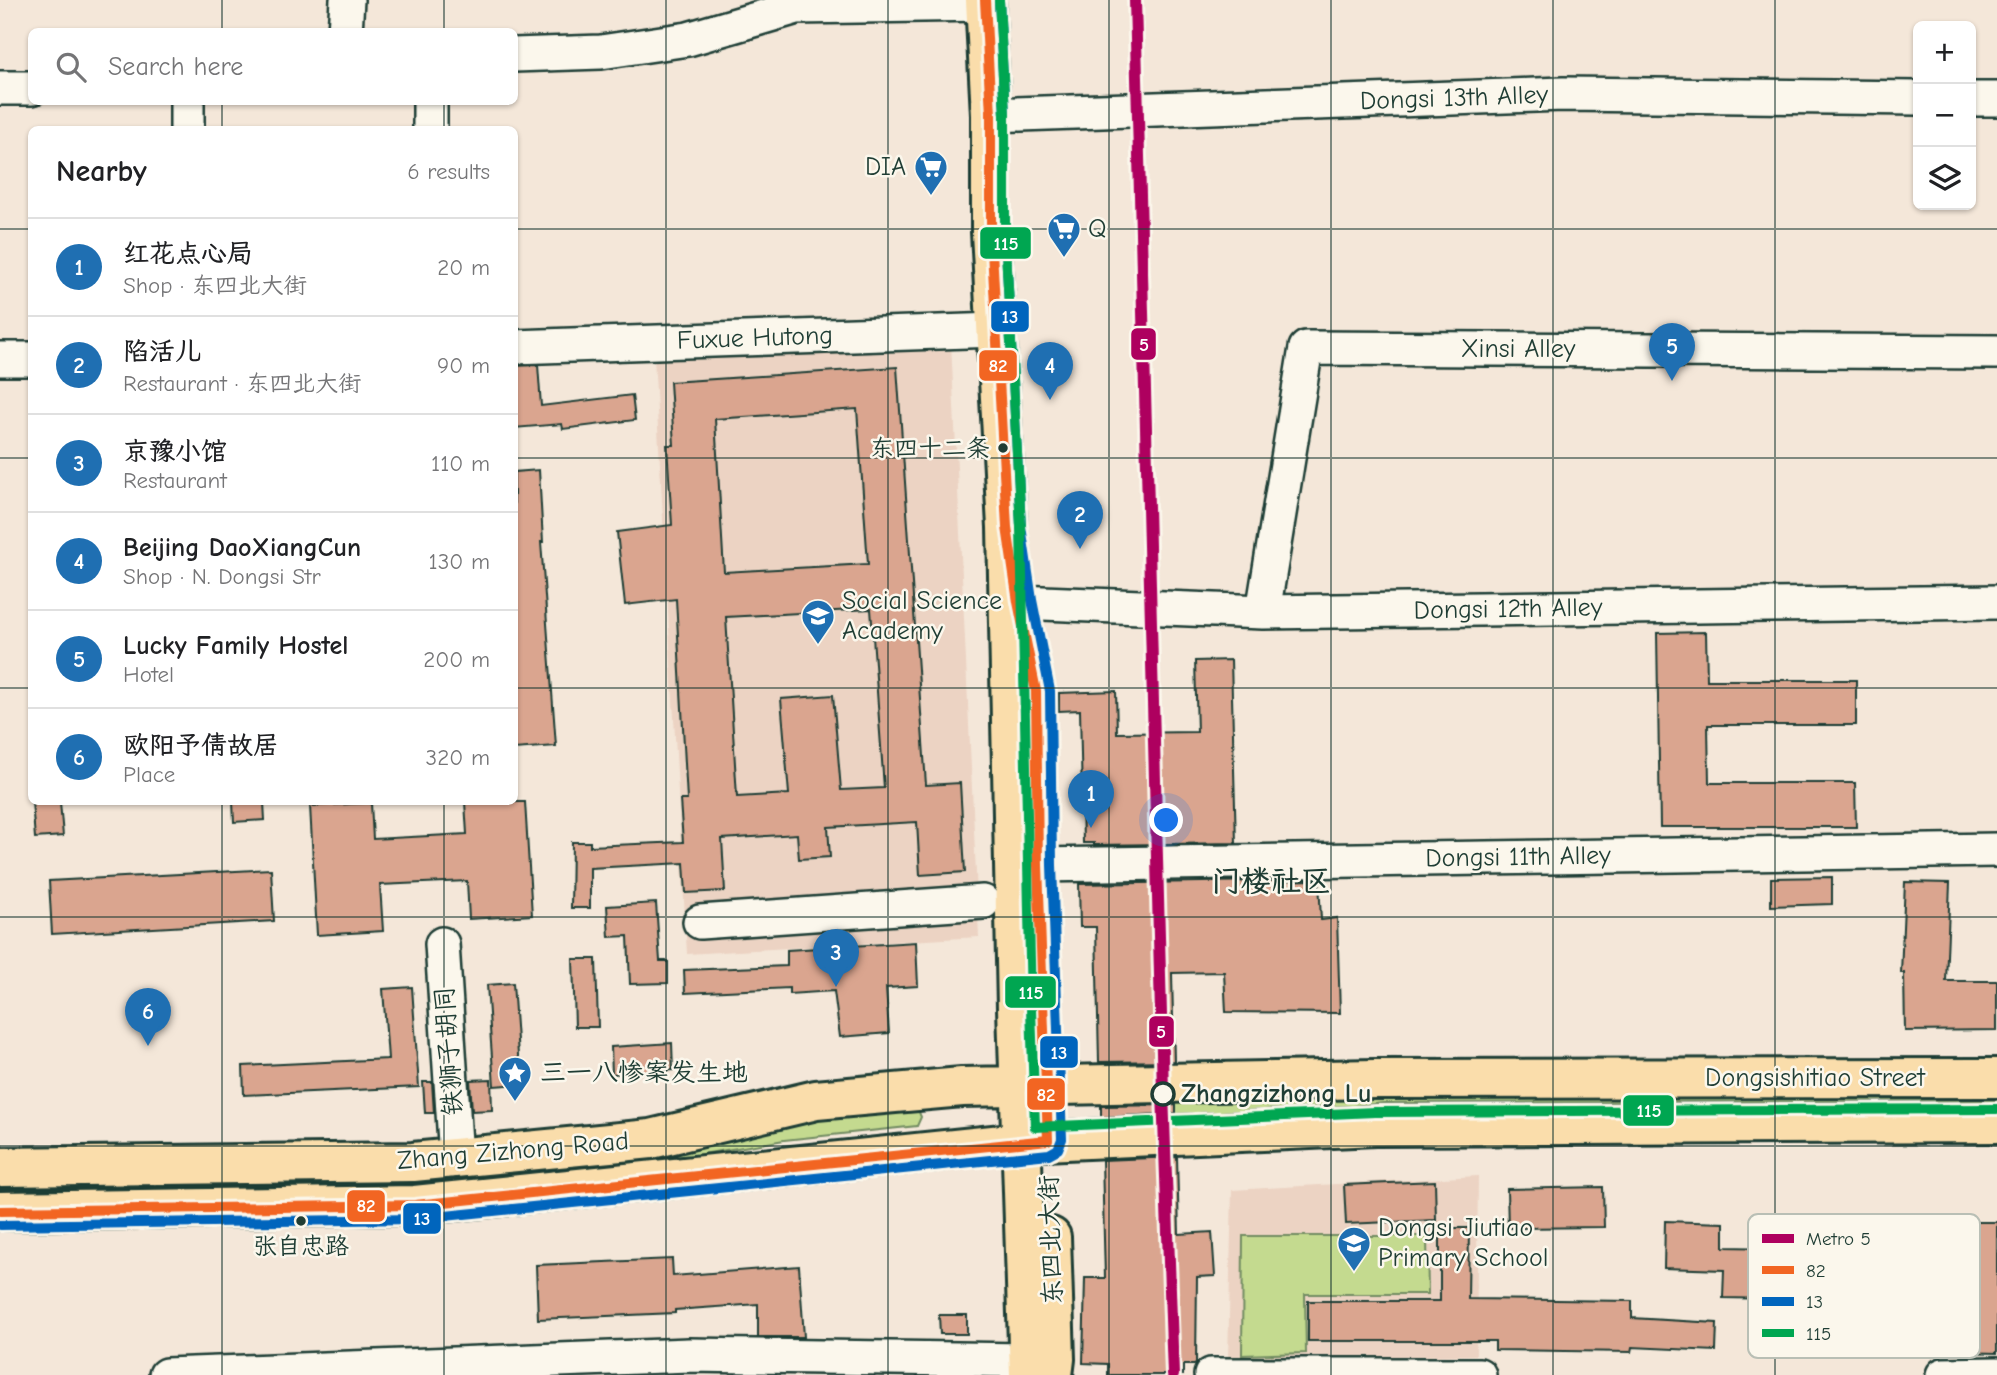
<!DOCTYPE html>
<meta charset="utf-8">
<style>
:root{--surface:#fff;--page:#f2f2f2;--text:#202124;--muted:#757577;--line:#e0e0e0;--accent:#1f6fb2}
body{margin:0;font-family:"Comic Neue","LXGW WenKai TC",sans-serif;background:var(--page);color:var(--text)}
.controls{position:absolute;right:21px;top:21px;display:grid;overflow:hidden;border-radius:10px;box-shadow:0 2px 5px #0004}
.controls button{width:63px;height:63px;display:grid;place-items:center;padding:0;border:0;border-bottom:2px solid var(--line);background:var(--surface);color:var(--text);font:35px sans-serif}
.you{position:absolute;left:1167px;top:821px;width:24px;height:24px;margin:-18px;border:5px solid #fff;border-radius:50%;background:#1a73e8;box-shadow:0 0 0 10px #1a73e833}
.badge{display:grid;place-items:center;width:46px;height:46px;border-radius:50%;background:var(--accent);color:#fff;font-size:23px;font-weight:700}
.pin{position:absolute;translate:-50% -58px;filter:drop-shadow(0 2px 4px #0008)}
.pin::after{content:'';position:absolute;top:37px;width:24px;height:21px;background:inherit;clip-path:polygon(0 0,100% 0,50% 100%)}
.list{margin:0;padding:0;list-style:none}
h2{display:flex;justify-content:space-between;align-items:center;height:91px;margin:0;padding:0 28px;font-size:30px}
h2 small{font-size:23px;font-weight:400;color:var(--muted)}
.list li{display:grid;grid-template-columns:46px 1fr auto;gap:21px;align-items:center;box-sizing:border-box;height:98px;padding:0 28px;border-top:2px solid var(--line)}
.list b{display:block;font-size:26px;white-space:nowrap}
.list p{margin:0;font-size:23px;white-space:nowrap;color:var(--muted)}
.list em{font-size:23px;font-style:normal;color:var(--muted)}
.icon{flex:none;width:38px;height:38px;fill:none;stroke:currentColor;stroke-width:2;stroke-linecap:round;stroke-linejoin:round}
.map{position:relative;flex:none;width:1997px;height:1375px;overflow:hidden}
.search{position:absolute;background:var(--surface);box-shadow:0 2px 5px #0004;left:28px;top:28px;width:490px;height:77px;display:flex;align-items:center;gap:18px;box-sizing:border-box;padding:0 24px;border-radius:10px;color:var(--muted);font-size:26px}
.panel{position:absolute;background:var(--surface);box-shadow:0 2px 5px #0004;left:28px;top:126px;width:490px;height:679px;border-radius:10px}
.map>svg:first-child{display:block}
.built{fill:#ecd3c3}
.green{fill:#c4da8f;stroke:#728c62;stroke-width:2}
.building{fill:#daa58f;stroke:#1f3d34;stroke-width:2;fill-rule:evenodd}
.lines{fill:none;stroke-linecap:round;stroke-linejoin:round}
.minor-casing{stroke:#1f3d34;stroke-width:38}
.major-casing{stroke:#1f3d34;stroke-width:44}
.minor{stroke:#fbf7ec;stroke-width:33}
.major{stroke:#faddab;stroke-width:38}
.bus-1-casing{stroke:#fbf7ec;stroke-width:16}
.bus-2-casing{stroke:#fbf7ec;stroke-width:16}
.bus-3-casing{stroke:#fbf7ec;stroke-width:16}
.bus-1{stroke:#f26522;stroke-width:10}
.bus-2{stroke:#0065bd;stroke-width:10}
.bus-3{stroke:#00a651;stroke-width:10}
.metro-1-casing{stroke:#fbf7ec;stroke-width:18}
.metro-1{stroke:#ae005f;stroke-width:12}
.grid{fill:none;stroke:#1f3d34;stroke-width:2;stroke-opacity:0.55}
.bus-dot{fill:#1f3d34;stroke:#fbf7ec;stroke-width:2.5}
.stop-dot{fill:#fbf7ec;stroke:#1f3d34;stroke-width:3.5}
.labels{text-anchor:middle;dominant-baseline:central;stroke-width:5;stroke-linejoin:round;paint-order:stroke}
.bus-label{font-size:24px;fill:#1f3d34;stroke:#fbf7ec;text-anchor:end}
.street-label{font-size:26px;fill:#1f3d34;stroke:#fbf7ec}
.poi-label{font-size:26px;fill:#1f3d34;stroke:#fbf7ec;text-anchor:start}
.stop-label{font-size:26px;font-weight:bold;fill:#1f3d34;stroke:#fbf7ec;text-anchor:start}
.quarter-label{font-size:30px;font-weight:bold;fill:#1f3d34;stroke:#fbf7ec}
.key{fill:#fbf7ec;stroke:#b9bfb5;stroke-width:2}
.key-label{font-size:19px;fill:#1f3d34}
.line-badge{stroke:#fbf7ec;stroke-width:2.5}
.badge-label{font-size:19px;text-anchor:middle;font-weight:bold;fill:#fff}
</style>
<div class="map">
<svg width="1997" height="1375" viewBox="0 0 1997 1375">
<rect width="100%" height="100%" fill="#f4e7d9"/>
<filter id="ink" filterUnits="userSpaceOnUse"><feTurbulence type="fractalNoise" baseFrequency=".0143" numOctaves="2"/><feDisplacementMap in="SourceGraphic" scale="14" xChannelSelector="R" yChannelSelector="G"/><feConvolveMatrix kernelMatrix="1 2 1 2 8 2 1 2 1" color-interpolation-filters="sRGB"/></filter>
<g filter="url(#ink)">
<path class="built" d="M951,342L979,937L687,954L654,356Z
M1478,1176L1476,1355L1228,1359L1232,1190Z"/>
<path class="green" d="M1997,1092V1101L1383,1103L1275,1114H1103V1103L1259,1102L1414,1094Z
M918,1110L921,1117L917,1126L784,1140L691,1156L506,1170L797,1122Z
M1243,1236H1427L1428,1294H1305L1306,1353L1242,1355Z"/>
<path class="building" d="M538,365L541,406L632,395L635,420L563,429L562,424L514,428V366Z
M897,367L926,785L960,783L965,872L920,875L917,822L828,827L830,857L799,859L797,834L722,839L725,891L686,893L684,863L590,868V908H571L572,842H590V846L683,842L680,800H687L676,599L625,605L617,532L672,525L667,445H674L670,382ZM857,409L868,564L724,572L715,419ZM871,609L884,788L841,790L833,695L781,699L789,794L737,797L726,617Z
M539,470L543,542H541L556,746L514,749V472Z
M1706,632L1707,680H1856V725H1708L1709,783H1855L1856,827H1660L1657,633Z
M1231,660L1236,843L1094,845V843H1083L1080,710L1059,711V693L1116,691L1117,733L1197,732L1195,661Z
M32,802H60L63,836L35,838Z
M233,802H264L265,820L234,822Z
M465,802H525L532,915L469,919L467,881L380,885L383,931L317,935L310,806L371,803L373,839L467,834Z
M271,869L274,921L52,934L49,881Z
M1832,877V904L1771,906V878Z
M1319,880L1321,920L1337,918L1340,1013L1226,1012L1224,972L1172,973L1174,1061L1099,1062L1096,927H1080L1079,884Z
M1905,882L1950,883L1946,981H1997V1030L1905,1031L1904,973H1901Z
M656,903L660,961H668V983L630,984L628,936L609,937L607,906Z
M916,942L918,986L886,988L889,1033L840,1037L834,991L789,994V988L685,993L684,970L787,966V950Z
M573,959H596L598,1027H575Z
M513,983L520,1084L494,1086L487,985Z
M412,987L419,1087L244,1095L243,1066L388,1059L383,989Z
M672,1043L673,1070L612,1074L611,1047Z
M491,1079L492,1110L472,1111L470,1080Z
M423,1082H432L434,1113H425Z
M1176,1105V1113L1101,1117V1106Z
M1177,1157L1179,1234L1212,1232L1215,1276L1197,1277L1196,1364L1194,1365H1183V1375H1108V1364L1083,1363L1085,1278H1105L1102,1160Z
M1435,1181L1436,1220L1346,1224L1344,1185Z
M1603,1187L1604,1227L1508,1228L1507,1189Z
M1665,1221L1724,1223V1247L1777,1248L1776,1299L1723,1298L1724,1270L1664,1268Z
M1961,1222H1997V1353L1960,1352Z
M1440,1228H1469L1468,1299L1632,1301V1318L1717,1323L1716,1351L1632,1347L1631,1352L1495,1350V1341H1308V1301H1440Z
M672,1259L673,1276L799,1266L804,1337H758V1304L675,1310V1313L538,1319L536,1265Z
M939,1315H967V1334H940Z"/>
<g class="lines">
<defs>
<path id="minor" d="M345,32L347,0
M514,55L601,52L688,39L797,7L985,4
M0,88H32
M1971,99H1997
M187,102V130
M430,102V130
M991,115L1563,94L1918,98
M514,347L996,330
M0,359H32
M1018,602L1263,612L1997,602
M1263,612L1306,348L1997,352
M1038,865L1997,850
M700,922L983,902
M442,944L456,1158
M166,1375L689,1355L1027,1360
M1211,1375H1479
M1943,1375L1997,1374"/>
<path id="major" d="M985,0L991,115V232L1007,527L1017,1008L1029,1375
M0,1167L413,1162L651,1139L816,1100L962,1087L1374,1079L1997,1078
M0,1211L415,1205L1022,1142L1375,1126L1997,1123
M1051,1237L1055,1359L1053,1375"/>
</defs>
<use href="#minor" class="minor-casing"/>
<use href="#major" class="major-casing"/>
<use href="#minor" class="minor"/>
<use href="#major" class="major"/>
<defs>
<path id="bus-1" d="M0,1211L415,1205L1048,1140L1038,865L1036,691L1018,602L1007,527L991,232V115L985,0"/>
<path id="bus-2" d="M0,1225L416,1219L1049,1154L1058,1149L1062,1139L1052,865L1050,691L1032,600L1021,526L1005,232V115L999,0"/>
<path id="bus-3" d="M999,0L1005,115V232L1021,527L1031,1008L1035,1127L1375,1112L1997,1109"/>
</defs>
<use href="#bus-1" class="bus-1-casing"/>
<use href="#bus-2" class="bus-2-casing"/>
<use href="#bus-3" class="bus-3-casing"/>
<use href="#bus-1" class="bus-1"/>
<use href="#bus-2" class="bus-2"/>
<use href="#bus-3" class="bus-3"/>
<defs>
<path id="metro-1" d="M1135,0L1163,1092L1173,1375"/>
</defs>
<use href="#metro-1" class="metro-1-casing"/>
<use href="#metro-1" class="metro-1"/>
</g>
</g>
<path class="grid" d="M222,0V32M444,0V32M666,0V1375M888,0V1375M1109,0V1375M1331,0V1375M1553,0V1375M1775,0V1375M222,102V130M444,102V130M0,229H32M514,229H1997M0,458H32M514,458H1997M0,688H32M514,688H1997M222,802V1375M444,802V1375M0,917H1997M0,1146H1997"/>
<defs>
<symbol id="supermarket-pin" viewBox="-11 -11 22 30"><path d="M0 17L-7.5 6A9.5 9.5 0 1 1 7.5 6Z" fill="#1f6fb2" stroke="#fbf7ec"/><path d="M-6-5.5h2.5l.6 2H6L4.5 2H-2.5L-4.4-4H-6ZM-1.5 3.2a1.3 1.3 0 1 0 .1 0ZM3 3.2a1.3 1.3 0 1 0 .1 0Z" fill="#fff"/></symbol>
<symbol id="university-pin" viewBox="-11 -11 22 30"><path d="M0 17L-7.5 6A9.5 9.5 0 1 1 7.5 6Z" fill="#1f6fb2" stroke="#fbf7ec"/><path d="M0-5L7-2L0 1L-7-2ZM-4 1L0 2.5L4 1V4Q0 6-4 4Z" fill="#fff"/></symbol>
<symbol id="sight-pin" viewBox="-11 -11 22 30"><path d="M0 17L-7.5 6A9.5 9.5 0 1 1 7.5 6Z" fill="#1f6fb2" stroke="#fbf7ec"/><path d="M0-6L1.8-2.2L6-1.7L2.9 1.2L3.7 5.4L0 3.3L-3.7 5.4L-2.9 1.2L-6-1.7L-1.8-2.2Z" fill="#fff"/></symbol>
<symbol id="school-pin" viewBox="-11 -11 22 30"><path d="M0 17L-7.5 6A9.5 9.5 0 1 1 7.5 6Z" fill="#1f6fb2" stroke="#fbf7ec"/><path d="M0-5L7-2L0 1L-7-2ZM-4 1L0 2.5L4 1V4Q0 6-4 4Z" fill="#fff"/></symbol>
</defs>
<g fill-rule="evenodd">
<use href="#supermarket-pin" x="912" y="148" width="38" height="52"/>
<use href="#supermarket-pin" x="1045" y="210" width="38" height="52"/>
<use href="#university-pin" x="799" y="597" width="38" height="52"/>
<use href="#sight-pin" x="496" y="1054" width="38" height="52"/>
<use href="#school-pin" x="1335" y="1224" width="38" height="52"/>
</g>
<g class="bus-dot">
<circle cx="1003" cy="448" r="6"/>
<circle cx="301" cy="1221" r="6"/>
</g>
<circle class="stop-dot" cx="1163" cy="1094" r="11"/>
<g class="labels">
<g class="bus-label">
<text x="990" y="448">东四十二条</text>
<text x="301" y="1246" text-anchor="middle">张自忠路</text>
</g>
<g class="street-label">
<text transform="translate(1454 98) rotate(-2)">Dongsi 13th Alley</text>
<text transform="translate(755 338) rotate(-2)">Fuxue Hutong</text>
<text x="1518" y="349">Xinsi Alley</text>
<text transform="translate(1508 609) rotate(-1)">Dongsi 12th Alley</text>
<text transform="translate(1518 857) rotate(-1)">Dongsi 11th Alley</text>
<text transform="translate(449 1051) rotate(-94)">铁狮子胡同</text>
<text x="1815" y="1078">Dongsishitiao Street</text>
<text transform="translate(513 1151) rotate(-5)">Zhang Zizhong Road</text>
<text transform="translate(1051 1240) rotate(-92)">东四北大街</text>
</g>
<g class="poi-label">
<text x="906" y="167" text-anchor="end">DIA</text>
<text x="1088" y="229">Q</text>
<text x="842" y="601">Social Science<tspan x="842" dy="30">Academy</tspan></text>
<text x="540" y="1073">三一八惨案发生地</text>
<text x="1378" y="1228">Dongsi Jiutiao<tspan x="1378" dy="30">Primary School</tspan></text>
</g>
<g class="stop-label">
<text x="1181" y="1094">Zhangzizhong Lu</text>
</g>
<g class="quarter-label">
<text x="1271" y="881">门楼社区</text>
</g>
</g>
<rect x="1748" y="1214" width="232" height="144" rx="10" class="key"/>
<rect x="1762" y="1234" width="32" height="9" fill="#ae005f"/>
<rect x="1762" y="1266" width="32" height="8" fill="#f26522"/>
<rect x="1762" y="1297" width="32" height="9" fill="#0065bd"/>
<rect x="1762" y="1329" width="32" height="8" fill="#00a651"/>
<g class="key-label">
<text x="1806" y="1245">Metro 5</text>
<text x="1806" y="1277">82</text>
<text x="1806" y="1308">13</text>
<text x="1806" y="1340">115</text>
</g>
<g class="line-badge">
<rect x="979" y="226" width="53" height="34" rx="7" fill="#00a651"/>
<rect x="990" y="300" width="40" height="33" rx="7" fill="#0065bd"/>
<rect x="1130" y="327" width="27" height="34" rx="7" fill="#ae005f"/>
<rect x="978" y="349" width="40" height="33" rx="7" fill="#f26522"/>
<rect x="1004" y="975" width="53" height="34" rx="7" fill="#00a651"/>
<rect x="1148" y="1015" width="27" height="33" rx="7" fill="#ae005f"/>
<rect x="1039" y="1035" width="40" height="34" rx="7" fill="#0065bd"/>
<rect x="1026" y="1077" width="40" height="34" rx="7" fill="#f26522"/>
<rect x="1622" y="1094" width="53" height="33" rx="7" fill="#00a651"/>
<rect x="346" y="1189" width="40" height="34" rx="7" fill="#f26522"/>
<rect x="402" y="1202" width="40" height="33" rx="7" fill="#0065bd"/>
</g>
<g class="badge-label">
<text x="1006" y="250">115</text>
<text x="1010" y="323">13</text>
<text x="1144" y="351">5</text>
<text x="998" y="372">82</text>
<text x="1031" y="999">115</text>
<text x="1161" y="1038">5</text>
<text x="1059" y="1059">13</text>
<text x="1046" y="1101">82</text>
<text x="1649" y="1117">115</text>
<text x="366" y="1212">82</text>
<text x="422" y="1225">13</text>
</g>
</svg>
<div class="controls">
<button>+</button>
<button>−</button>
<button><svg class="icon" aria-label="layers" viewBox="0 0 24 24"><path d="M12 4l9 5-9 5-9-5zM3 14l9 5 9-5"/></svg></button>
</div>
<div class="you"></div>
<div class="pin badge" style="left:1091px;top:828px">1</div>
<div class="pin badge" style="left:1080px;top:549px">2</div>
<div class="pin badge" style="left:836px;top:987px">3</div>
<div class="pin badge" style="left:1050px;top:400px">4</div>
<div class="pin badge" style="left:1672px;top:381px">5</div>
<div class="pin badge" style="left:148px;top:1046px">6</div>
<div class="search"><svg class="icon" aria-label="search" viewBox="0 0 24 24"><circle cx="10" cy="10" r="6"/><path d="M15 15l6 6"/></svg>Search here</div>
<section class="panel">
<h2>Nearby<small>6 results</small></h2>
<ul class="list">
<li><span class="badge">1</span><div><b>红花点心局</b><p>Shop · 东四北大街</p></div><em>20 m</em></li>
<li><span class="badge">2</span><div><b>陷活儿</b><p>Restaurant · 东四北大街</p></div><em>90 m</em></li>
<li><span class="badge">3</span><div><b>京豫小馆</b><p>Restaurant</p></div><em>110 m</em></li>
<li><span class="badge">4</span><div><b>Beijing DaoXiangCun</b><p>Shop · N. Dongsi Str</p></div><em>130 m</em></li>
<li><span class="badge">5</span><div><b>Lucky Family Hostel</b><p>Hotel</p></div><em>200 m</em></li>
<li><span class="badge">6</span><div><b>欧阳予倩故居</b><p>Place</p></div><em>320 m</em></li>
</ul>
</section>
</div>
